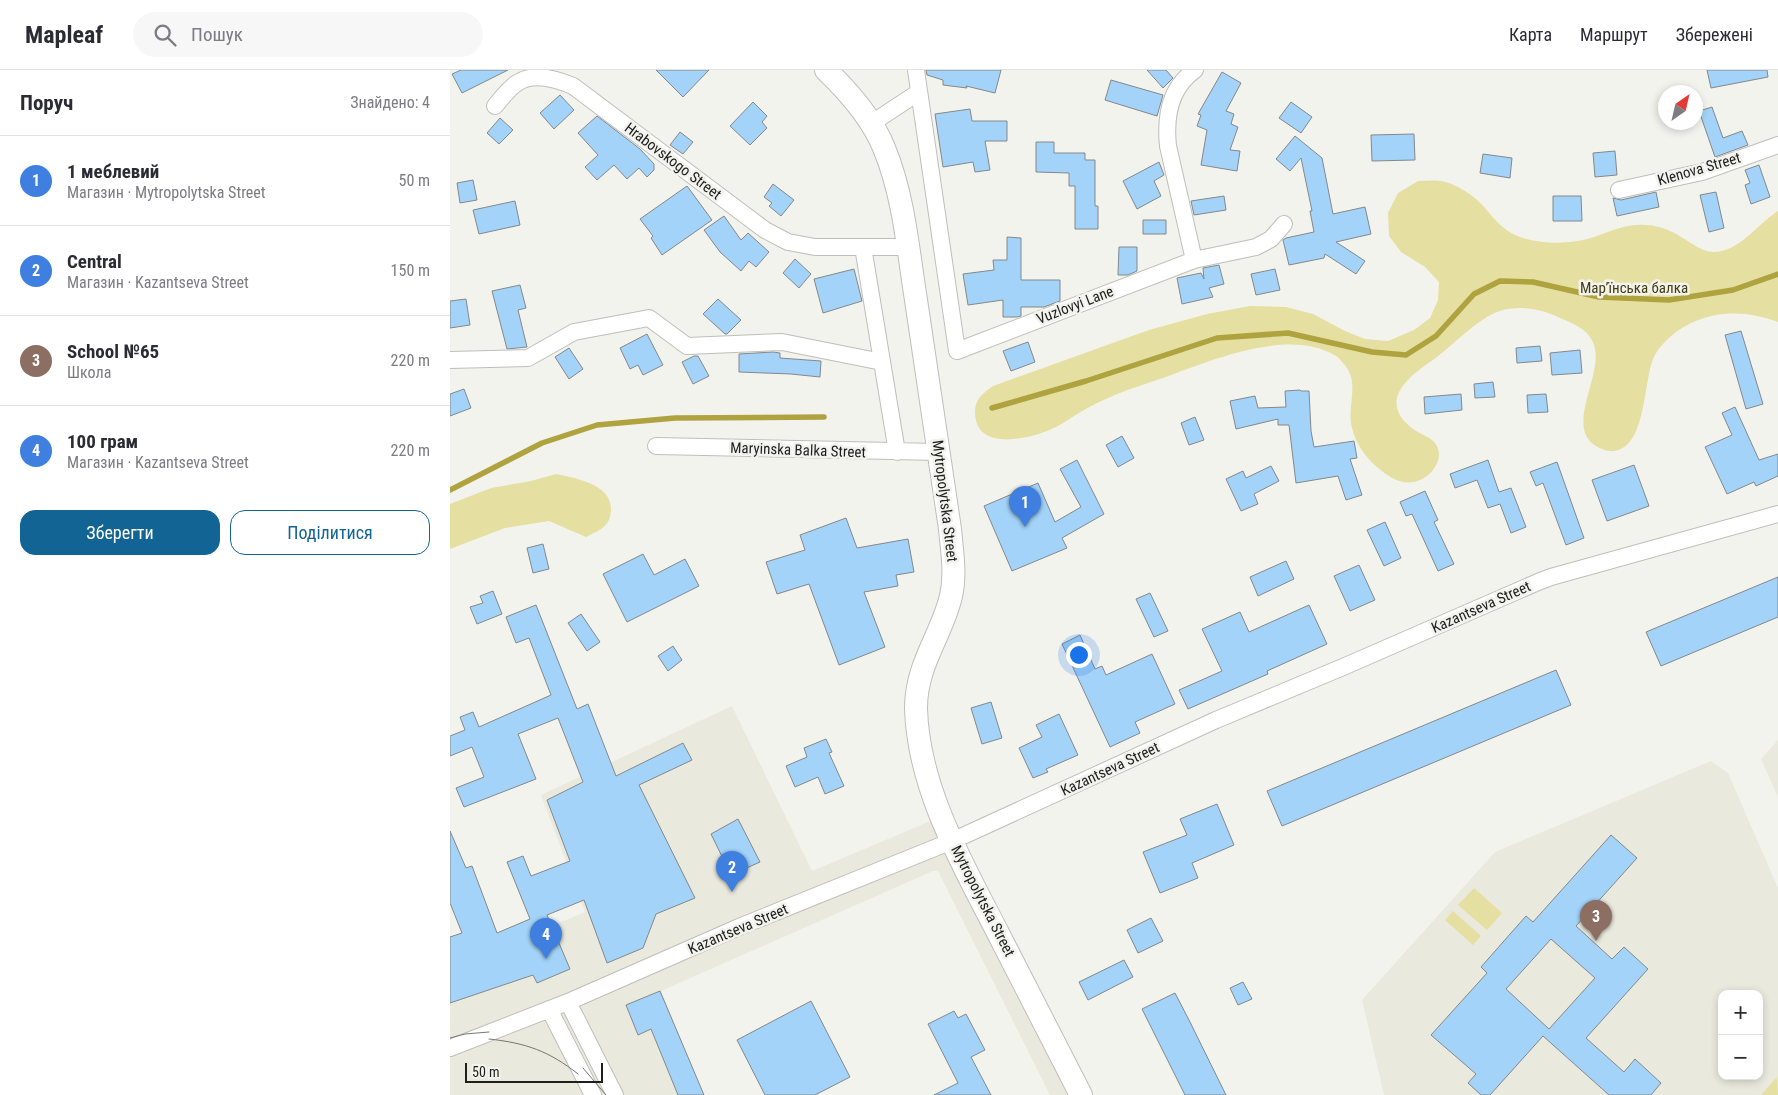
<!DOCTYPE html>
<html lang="uk">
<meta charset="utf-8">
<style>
:root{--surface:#fff;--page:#f7f7f7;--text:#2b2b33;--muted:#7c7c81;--line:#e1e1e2;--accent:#126495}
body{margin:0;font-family:"Roboto Condensed",sans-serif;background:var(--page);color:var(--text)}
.controls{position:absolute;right:15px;bottom:15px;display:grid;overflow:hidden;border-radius:10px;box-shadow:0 2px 8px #0003}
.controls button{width:45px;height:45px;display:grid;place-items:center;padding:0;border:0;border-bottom:1px solid var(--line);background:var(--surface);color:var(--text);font:25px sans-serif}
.compass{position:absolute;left:1208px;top:15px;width:45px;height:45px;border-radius:50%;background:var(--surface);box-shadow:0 2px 8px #0003;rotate:34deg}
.scale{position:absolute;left:15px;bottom:12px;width:138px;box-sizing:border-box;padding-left:5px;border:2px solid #1e1e1c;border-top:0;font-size:14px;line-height:18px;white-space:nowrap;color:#1e1e1c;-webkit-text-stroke:4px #f3f3ee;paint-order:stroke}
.you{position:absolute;left:628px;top:584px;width:18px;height:18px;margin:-12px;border:4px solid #fff;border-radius:50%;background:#1a73e8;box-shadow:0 0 0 8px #1a73e833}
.badge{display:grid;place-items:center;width:32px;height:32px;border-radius:50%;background:var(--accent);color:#fff;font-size:16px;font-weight:700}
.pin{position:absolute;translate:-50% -41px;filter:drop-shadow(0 1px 2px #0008)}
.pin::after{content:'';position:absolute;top:26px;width:18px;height:15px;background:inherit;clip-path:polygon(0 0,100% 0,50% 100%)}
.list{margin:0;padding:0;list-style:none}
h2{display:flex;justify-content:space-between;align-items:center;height:65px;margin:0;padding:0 20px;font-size:21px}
h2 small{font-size:16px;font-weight:400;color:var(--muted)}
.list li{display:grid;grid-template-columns:32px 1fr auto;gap:15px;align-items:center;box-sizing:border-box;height:90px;padding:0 20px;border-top:1px solid var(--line)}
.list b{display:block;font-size:19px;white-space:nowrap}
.list p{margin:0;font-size:16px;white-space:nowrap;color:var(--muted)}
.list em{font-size:16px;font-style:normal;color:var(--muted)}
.actions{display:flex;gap:10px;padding:15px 20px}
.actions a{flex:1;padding:11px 0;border:1px solid var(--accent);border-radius:15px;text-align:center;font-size:18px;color:var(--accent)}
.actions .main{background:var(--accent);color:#fff}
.icon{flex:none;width:28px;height:28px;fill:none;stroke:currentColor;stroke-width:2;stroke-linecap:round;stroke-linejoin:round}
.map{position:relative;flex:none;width:1328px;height:1025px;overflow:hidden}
header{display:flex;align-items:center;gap:30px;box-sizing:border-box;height:70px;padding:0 25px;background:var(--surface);border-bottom:1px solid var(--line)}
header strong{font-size:24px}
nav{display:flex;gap:28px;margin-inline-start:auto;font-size:18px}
.search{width:350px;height:45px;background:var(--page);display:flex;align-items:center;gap:12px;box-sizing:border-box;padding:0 18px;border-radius:28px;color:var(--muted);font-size:19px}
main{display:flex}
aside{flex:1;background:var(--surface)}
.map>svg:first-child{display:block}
.built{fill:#eae9dd;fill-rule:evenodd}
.green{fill:#e5dfa2}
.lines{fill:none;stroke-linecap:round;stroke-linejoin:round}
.stream{stroke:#aea33e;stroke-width:5.5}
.building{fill:#a3d3f8;stroke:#84888a;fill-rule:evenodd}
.minor-casing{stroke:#bfbeba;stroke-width:18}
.secondary-casing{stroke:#bfbeba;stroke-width:24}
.minor{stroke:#fff;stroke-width:16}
.secondary{stroke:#fff;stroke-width:22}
.tram{stroke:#777773;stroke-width:1}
.labels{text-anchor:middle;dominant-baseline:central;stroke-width:5;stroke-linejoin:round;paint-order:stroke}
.street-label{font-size:15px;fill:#1e1e1c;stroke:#f3f3ee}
.park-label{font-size:15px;fill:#413c12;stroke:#f3f3ee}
</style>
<header>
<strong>Mapleaf</strong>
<div class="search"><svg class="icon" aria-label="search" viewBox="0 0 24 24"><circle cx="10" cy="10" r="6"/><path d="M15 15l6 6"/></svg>Пошук</div>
<nav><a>Карта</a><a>Маршрут</a><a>Збережені</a></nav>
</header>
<main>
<aside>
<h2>Поруч<small>Знайдено: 4</small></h2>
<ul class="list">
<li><span class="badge" style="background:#3f7fe0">1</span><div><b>1 меблевий</b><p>Магазин · Mytropolytska Street</p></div><em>50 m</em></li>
<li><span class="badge" style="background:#3f7fe0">2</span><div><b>Central</b><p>Магазин · Kazantseva Street</p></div><em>150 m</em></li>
<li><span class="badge" style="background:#8d6e63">3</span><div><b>School №65</b><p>Школа</p></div><em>220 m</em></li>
<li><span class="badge" style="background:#3f7fe0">4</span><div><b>100 грам</b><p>Магазин · Kazantseva Street</p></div><em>220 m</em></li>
</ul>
<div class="actions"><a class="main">Зберегти</a><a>Поділитися</a></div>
</aside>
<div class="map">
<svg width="1328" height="1025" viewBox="0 0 1328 1025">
<rect width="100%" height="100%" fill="#f3f3ee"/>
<path class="built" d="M282,636L362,801L483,750L619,1025H600L488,801H483L211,921L254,1025H0V899L135,842L91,725Z
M1328,670V727L1311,689Z
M1261,691L1278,703L1328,818V1025H934L912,930L1045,782ZM1272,924H1309V1006H1272Z"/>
<path class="green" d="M968,111C975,111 983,110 990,111C1006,113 1025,126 1035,138C1045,150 1055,162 1070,167C1090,174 1112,174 1133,170C1152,166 1169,155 1188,155C1203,154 1219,159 1231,167C1240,172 1251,181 1262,182C1289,183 1307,154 1328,141V252C1293,239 1257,240 1226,262C1217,269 1209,277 1204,287C1193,310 1197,377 1164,381C1158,382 1151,379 1146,376C1114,357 1154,305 1144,275C1139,259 1122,253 1108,247C1091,239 1069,235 1050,241C1027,248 1001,278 980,292C954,310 929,333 963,359C970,364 981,367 985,373C997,389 979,410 963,412C952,414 940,408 932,401C918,391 906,375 902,358C896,335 911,314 894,294C891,291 888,286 884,285C838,258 762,290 716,307C699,313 681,318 665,325C653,330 640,336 629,343C622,347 614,353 606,357C582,369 525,383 525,342C525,329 533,323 543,316L699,260L757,244L800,236L836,237L863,244L895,261L915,269L938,271L964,260L980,248L988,230L989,212L975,197L951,182L939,166L938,143L948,123Z
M106,404C125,408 162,414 161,440C160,457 150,460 136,467L99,451L55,458L0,479V434L41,418L81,411Z
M1024,818L1052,843L1037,860L1008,835Z
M1003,841L1031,866L1023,875L995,850Z
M1327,1007L1328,1025H1311Z"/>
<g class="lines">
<path class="stream" d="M542,338L636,311L767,268L838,263L922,282L956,285L986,266L1024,224L1050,211L1083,212L1149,227L1219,230L1283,220L1328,204
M0,420L92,373L147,355L225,348L374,347"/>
</g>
<path class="building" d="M11,0H58L12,23L2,4Z
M206,0H259L233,27Z
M476,0H551L545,23L516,16L517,18L493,15V10L477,5Z
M697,0H716L723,8L713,18Z
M1257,0H1317L1318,7L1261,18Z
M772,2L791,13L776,41L784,44L781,54L788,57L780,80L790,81L787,101L751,95L757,60L747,56L751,45L748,44Z
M661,10L713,25L707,46L655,30Z
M110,25L124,40L104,59L90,43Z
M303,32L317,46L312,52L317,58L300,75L280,56Z
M841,32L862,47L851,63L829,48Z
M1262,37L1273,68L1292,61L1298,75L1265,87L1249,41Z
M520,39L522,51H557V71H535L540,100L525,102L523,92L493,97L485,44Z
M147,46L190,79L204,94V100L197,107L189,98L177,109L164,95L147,110L135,97L148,85L128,63Z
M50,48L63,60L49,74L37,63Z
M230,62L243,72L233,84L220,75Z
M964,64L965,90L922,91L921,65Z
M845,66L872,88L883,144L915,137L921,164L886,172L915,191L906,204L875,184L874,188L839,195L833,170L836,168L864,162L860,141H862L851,88L840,101L826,89Z
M586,72H604V83H635V90H645V136H648V159H625V116H619V103L586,102Z
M1165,81L1167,105L1145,107L1143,83Z
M1033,84L1062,88L1060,108L1030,103Z
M709,92L714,105L704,111L711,126L687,139L673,111Z
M1309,95L1320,127L1301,134L1295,115L1300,113L1295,100Z
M23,110L27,130L10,133L7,113Z
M323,114L344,130L331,146L319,136L322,133L314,127Z
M237,116L262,150L212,185L201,168L203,166L190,149Z
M1206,122L1209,137L1167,146L1163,128L1171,130Z
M1266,122L1274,158L1259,162L1250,125Z
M774,126L776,140L744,145L741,131Z
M1103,126H1131L1132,151H1103Z
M65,131L70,155L29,164L23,140Z
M274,146L291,170L298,163L319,182L306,197L299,191L291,201L270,182L254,160Z
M693,150H716V164H693Z
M557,167L571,168V210H610V231L594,237H571V246L567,247H553V230L518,235L513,204L544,200L543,190H557Z
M669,177H687V201L678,205H668Z
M345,189L361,204L349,218L333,203Z
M769,195L774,214L759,218L763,227L732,234L727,208L751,203L754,209L753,198Z
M404,199L412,231L373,243L364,209Z
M825,199L830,220L806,225L801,204Z
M70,215L76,238L68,240L77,277L57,279L42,221Z
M16,229L20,255L0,258V231Z
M268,229L291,250L277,264H275L253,244Z
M1291,261L1313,334L1296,339L1275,265Z
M197,264L213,295L193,305L188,295L180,299L170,278Z
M578,272L585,292L561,301L553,281Z
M1090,276L1092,291L1067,293L1066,278Z
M119,278L133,299L119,309L105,287Z
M1130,280L1132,303L1102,305L1100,283Z
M323,282L330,283V288L371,291L370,307L341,304L289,302V284Z
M244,286H248L259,306L243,314L232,292Z
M1043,312L1045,327L1025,328L1024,314Z
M14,319L21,338L0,346V324Z
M850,320L851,321H859L861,361L864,377L904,371L907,388L900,389L912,425L896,430L888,406L846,413L839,355H828V349L786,359L780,331L805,326L808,338L836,337L835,321Z
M1011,324L1012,340L975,344L974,327Z
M1096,324L1098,342L1078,343L1077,325Z
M1285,337L1309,390L1328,384V406L1306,416L1304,412L1277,424L1255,377L1282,365L1272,343Z
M745,347L754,370L739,375L731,353Z
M672,366L684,388L668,397L656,375Z
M627,390L654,444L612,468L617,478L562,501L534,436L588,413L605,452L631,437L610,399Z
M1038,390L1049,422L1061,418L1076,457L1061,463L1050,434L1038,438L1027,410L1005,418L1000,404Z
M1107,392L1134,468L1116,475L1093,413L1086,416L1080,402Z
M1184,395L1199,436L1157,451L1142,410Z
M821,396L829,411L804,424L808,434L791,441L776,409L793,401L796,408Z
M975,421L988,450L984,452L1004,494L988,501L962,444L956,446L950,432Z
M396,448L407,478L458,469L464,502L446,505L448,516L414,522L435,577L389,595L359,514L327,524L316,492L355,480L350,465Z
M935,452L951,488L934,496L917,460Z
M93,474L99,499L83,503L77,478Z
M193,484L204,505L235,489L249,516L177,552L153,504Z
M836,491L844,509L808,526L800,507Z
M909,495L925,530L900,541L884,506Z
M1328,507V547L1211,596L1196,562Z
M43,521L52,544L27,554L20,537L33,533L30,526Z
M700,523L718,561L704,567L686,529Z
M86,535L127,639L138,634L166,706L233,673L242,690L189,715L245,828L206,844L193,878L157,893L134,830L97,845L120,899L87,913L83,905L0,933V867L12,863L0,833V761L16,798L22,796L47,863L80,849L57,792L73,786L81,806L120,791L97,730L133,712L108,648L68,664L86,709L14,737L6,718L34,707L22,677L0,686V666L15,660L10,647L23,642L29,657L101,625L79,568L66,573L56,547Z
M859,535L877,574L817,601L818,604L738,639L729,620L772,601L752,559L790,542L799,562Z
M131,544L150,572L137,581L118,553Z
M630,565L645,599L652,596L656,605L702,584L725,634L685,652L690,663L660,677L612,574Z
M223,576L232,590L218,601L208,586Z
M1106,600L1121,635L832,756L817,721Z
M541,632L552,668L532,674L521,638Z
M609,644L628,685L596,699L598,702L583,708L569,678L592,667L586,655Z
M376,669L382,682L379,683L394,716L375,724L368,707L345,717L336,696L357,687L354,678Z
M767,734L784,775L742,793L748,808L710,823L693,782L737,765L730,749Z
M288,749L310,792L281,805L261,764Z
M1161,765L1187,788L1126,856L1162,889L1174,877L1198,899L1136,968L1174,1002L1185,989L1211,1013L1201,1025H1159L1093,966L1040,1025H1031L1018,1013L1026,1004L981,965L1037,903L1031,897L1076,846L1083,852ZM1101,869L1145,908L1099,959L1056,919Z
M701,848L713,871L688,883L677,860Z
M674,890L683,907L638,930L629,912Z
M793,912L802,929L788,935L780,918Z
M210,921L254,1025H228L201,959L188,965L176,935Z
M725,923L739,950L776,1025H735L692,939Z
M361,931L400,1007L365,1025H315L287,970Z
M504,941L508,948L516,944L535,980L521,987L541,1025H484L508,1013L478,954Z"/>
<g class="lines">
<defs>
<path id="minor" d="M466,0L507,281L744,190L806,177L821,169L834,154
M45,36C51,29 58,19 67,13C84,2 106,9 123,16L315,160L338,172L365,177H458
M422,53L469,22
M1169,120L1252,102L1328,75
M413,177L447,382
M744,190L718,76C715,47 719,18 745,0
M0,290L78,288L124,262L199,248L237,276L332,272L432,292
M206,376L489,382
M118,932L165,1025
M99,939L143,1025
M0,978L118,932L289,857L502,771L766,650L893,597L1088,512L1101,507L1328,444"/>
<path id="secondary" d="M376,0C400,23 422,48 434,78C454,126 458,180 466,230C477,306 489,382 500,459C502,481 506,504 501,526C492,565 466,594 466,638C468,718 512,793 548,863C576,917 603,971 631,1025"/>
</defs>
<use href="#minor" class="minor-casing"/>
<use href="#secondary" class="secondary-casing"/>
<use href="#minor" class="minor"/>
<use href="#secondary" class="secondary"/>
<path class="tram" d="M0,968L15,964L39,962
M39,969C76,973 99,981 128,1004
M133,998L156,1025"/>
</g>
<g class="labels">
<g class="street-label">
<text transform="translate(223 91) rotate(37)">Hrabovskogo Street</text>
<text transform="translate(1249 99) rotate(-16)">Klenova Street</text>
<text transform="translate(625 235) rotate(-21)">Vuzlovyi Lane</text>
<text transform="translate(348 380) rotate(2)">Maryinska Balka Street</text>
<text transform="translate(495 431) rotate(83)">Mytropolytska Street</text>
<text transform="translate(1031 537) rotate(-24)">Kazantseva Street</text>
<text transform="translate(660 699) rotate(-25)">Kazantseva Street</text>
<text transform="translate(533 831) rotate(63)">Mytropolytska Street</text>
<text transform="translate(288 859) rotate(-23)">Kazantseva Street</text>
</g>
<g class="park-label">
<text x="1184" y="218">Мар’їнська балка</text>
</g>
</g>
</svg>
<div class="controls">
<button>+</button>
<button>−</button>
</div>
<svg class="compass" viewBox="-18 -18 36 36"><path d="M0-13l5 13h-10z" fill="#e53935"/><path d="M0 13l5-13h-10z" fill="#7c7c81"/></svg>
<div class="scale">50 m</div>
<div class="you"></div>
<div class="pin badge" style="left:575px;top:457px;background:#3f7fe0">1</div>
<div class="pin badge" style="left:282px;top:822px;background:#3f7fe0">2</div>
<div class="pin badge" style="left:1146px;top:871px;background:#8d6e63">3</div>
<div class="pin badge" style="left:96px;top:889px;background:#3f7fe0">4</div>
</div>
</main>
